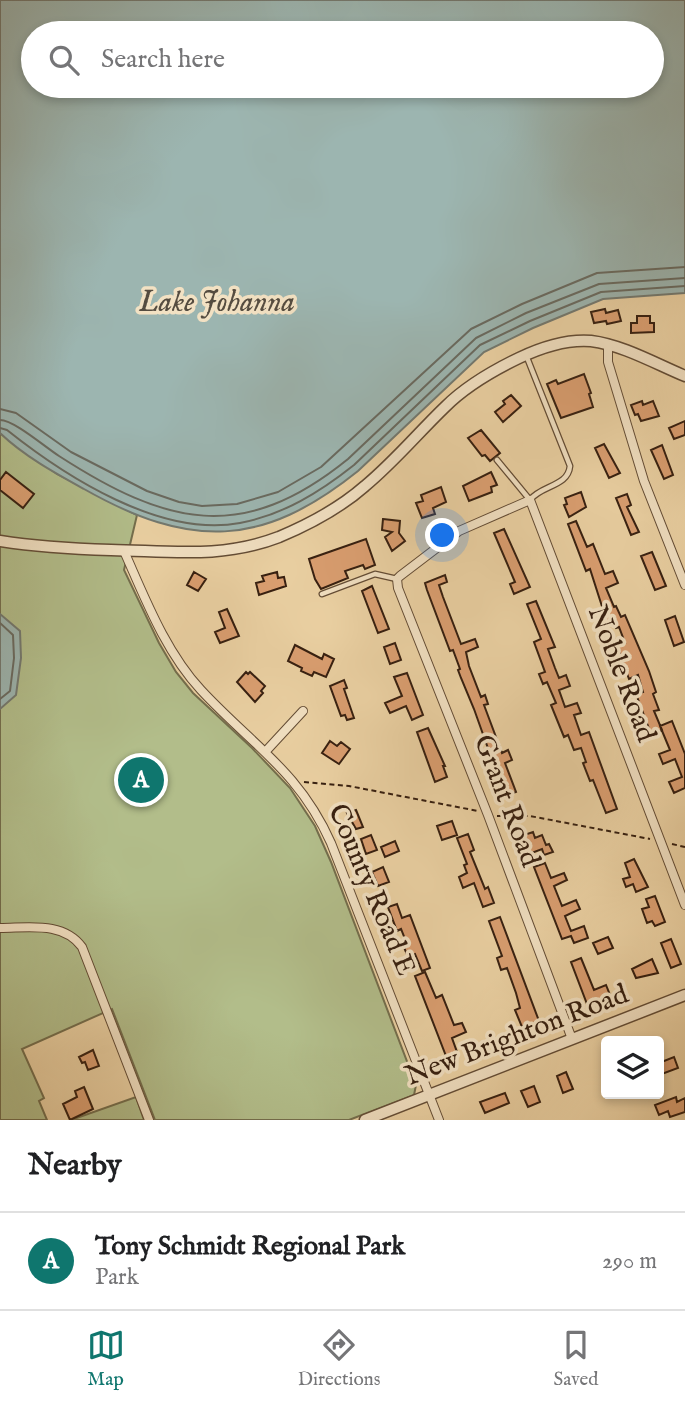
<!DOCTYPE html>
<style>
:root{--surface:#fff;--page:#f2f2f2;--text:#202124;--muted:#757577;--line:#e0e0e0;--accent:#0f766e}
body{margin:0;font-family:"IM FELL English",serif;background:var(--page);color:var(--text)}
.controls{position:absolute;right:21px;bottom:21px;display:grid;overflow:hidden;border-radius:7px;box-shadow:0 4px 10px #0003}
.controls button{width:63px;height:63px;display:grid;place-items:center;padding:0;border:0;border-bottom:2px solid var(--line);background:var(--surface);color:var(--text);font:35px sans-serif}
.you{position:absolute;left:443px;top:536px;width:24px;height:24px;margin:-18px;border:5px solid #fff;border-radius:50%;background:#1a73e8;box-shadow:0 0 0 10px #1a73e833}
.badge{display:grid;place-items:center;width:46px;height:46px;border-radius:50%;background:var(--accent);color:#fff;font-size:23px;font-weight:700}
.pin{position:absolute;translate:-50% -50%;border:4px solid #fff;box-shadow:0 2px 7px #0006}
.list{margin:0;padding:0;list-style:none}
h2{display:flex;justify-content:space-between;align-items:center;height:91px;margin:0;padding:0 28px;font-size:30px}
h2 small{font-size:23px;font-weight:400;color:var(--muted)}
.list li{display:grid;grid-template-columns:46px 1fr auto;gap:21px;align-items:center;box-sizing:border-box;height:98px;padding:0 28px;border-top:2px solid var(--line)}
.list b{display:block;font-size:26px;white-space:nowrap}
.list p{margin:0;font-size:23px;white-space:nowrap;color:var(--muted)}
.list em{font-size:23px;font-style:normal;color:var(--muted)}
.icon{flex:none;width:38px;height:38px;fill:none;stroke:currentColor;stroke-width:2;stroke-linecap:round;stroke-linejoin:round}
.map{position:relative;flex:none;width:685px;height:1120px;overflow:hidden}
.search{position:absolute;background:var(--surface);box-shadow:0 4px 10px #0003;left:21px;right:21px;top:21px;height:77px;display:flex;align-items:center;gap:18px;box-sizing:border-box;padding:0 24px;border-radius:38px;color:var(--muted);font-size:26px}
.sheet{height:189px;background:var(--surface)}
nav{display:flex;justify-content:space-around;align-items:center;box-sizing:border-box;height:98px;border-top:2px solid var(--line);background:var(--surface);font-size:19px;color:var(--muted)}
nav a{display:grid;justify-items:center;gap:4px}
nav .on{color:var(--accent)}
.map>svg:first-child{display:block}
.green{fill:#b2bd8a;stroke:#746e4d;stroke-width:2}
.water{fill:#9cb5b0;stroke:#737970;stroke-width:2;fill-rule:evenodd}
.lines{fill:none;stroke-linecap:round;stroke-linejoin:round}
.shore{stroke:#696a60;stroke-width:2}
.building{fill:#db9f71;stroke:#361f10;stroke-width:2}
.service-casing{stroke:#634c35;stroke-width:7}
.minor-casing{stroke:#634c35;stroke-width:10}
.tertiary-casing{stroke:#634c35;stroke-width:13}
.path{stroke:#361f10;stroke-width:2;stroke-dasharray:5 3.5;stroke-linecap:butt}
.service{stroke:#f2e1c3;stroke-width:4.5}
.minor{stroke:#f2e1c3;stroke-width:8}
.tertiary{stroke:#f2e1c3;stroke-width:10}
.labels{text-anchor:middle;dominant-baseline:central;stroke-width:7;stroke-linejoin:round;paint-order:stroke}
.street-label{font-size:28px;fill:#361f10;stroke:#f2e1c3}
.water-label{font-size:30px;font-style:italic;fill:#554c40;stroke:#f2e1c3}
</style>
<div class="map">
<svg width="685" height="1120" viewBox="0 0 685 1120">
<rect width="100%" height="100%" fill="#ebd1a3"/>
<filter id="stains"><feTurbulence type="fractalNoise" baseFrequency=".00286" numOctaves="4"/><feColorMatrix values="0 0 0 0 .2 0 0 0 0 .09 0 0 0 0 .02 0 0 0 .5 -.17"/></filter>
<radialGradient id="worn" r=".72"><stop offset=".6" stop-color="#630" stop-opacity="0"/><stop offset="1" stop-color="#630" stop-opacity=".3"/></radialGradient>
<path class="green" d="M0,433L57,474L137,515L124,570L159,643L176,672L193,693L252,748L290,788L315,826L331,862L416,1085L414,1095L349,1120H155L112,1009L22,1049L44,1098L39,1101L47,1120H0Z
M136,1097L144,1120H71Z"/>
<path class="water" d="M0,0H685V293L603,299L533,328L484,352L358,471C262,548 190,549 84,489C55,473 24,456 0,433ZM33,33H652V86H33Z
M0,614L20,631L21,658L16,695L0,709Z"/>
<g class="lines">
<path class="shore" d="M0,409L16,413L71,452L147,491L179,502L202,506L237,504L278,492L321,467L471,329L522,304L597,273L685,267
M0,420C14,420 45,447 59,456C166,525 242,545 348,459L476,338L526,313L599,284L685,278
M0,428L7,430C66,477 161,538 240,523C283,515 320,492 354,465L480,345L530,321L601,292L685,286
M0,623L13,635L14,658L10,691L0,699"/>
</g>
<path class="building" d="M605,309L606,313L618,310L621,321L607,324L606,321L594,323L591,312Z
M637,316H650V323H654V332L631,333V323H637Z
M584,374L591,393L589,394L593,407L561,418L547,384L556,380L558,384Z
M511,395L521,406L503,422L495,412L505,404L503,401Z
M642,401L643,405L653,401L659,416L641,421L638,414L635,415L631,405Z
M685,421V435L674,439L669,428Z
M481,430L500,453L490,461L485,455L482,456L468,438Z
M604,444L620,473L609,478L595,448Z
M662,445L673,475L664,479L651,450Z
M6,472L34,494L23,508L0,490V480Z
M491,472L497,485L491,487L492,492L469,501L463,486Z
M441,487L446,502L433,508L435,514L422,518L416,503L423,501L421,495Z
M581,492L586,507L569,517L564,505L567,504L565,498Z
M627,494L631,505L627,507L639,532L631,535L616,498Z
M383,519L400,521L399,533L405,541L392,551L385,537L392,532L382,530Z
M576,521L587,547L593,544L605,574L613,571L618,583L606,588L614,607L616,606L621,617L625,615L649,671L656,692L653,694L659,710L654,711L662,730L651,734L636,694L643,692L638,675L629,679L617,646L625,643L619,627L616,628L613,620L607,622L590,569L586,571L568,524Z
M504,529L530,587L514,594L510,584L515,582L494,533Z
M366,539L375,565L365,569L363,565L345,571L348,578L321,589L315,579L309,559Z
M652,552L666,586L655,590L641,556Z
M194,572L206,579L198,591L187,585Z
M277,572L278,578L284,577L286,586L259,595L256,583L264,581L262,576Z
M445,575L447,582L439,585L443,597L461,644L475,639L478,647L466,652L469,666L481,697L485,695L488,704L484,705L502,753L508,750L512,760L505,763L516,792L505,796L474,709L461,678L458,670L460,669L453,650L450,651L427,590L425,583Z
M372,586L389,629L378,633L362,591Z
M536,601L555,647L548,649L555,668L559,678L566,675L570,686L559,690L565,707L577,703L581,713L574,715L581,735L589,732L617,809L606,813L593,780L590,781L583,763L586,762L581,748L574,750L568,735L564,737L551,705L556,703L547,682L543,684L539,674L545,672L534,642L541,639L527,604Z
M227,609L239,636L220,643L215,632L225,628L219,612Z
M675,616L684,642L674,646L665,620Z
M395,643L401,660L390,664L384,647Z
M295,645L322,659L324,654L334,659L326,677L314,672L312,676L301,671L302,668L288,661Z
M246,672L248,674L250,672L265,686L261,691L263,693L255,702L237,682Z
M407,673L423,715L412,720L406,706L390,713L385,703L402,696L394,677Z
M344,680L347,688L344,689L354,718L347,720L345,715L341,716L330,686Z
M672,721L685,754V788L674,793L669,782L682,777L675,759L663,764L659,754L670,750L660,726Z
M428,728L445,766H443L447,777L435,782L417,732Z
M330,741L337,746L341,742L350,749L339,764L322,753Z
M356,810L363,827L356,829L347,813Z
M452,821L457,835L442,840L437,826Z
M533,832L535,838L542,835L546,845L549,844L553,852L544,855L542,849L529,854L521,836Z
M468,834L474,850L470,852L485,889L488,887L494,903L483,907L474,883L463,888L459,877L467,873L464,865L467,864L457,838Z
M371,835L377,850L366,854L361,839Z
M395,841L399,851L385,857L381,847Z
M634,859L648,887L636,892L633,884L626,887L623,879L630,877L625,863Z
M545,863L551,878L564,873L567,880L554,886L562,906L576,900L580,909L565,916L571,931L584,926L588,938L574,943L571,936L562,939L534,867Z
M383,867L389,882L378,886L372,872Z
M655,896L665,922L655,926L652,921L647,923L642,909L649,907L646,899Z
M397,904L402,918L410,915L430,968L422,971L415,954L408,957L403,945L407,944L401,929L397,931L388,907Z
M500,917L539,1021L522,1027L515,1010L520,1008L516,993L507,968L501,970L497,958L502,956L489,921Z
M608,937L613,948L598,954L593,943Z
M671,939L681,964L671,968L661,943Z
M581,958L594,990L606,985L610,995L587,1004L571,962Z
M652,959L658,973L636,978L632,969Z
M425,972L436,998L442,995L454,1025L462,1023L466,1032L452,1038L457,1052L446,1056L415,976Z
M93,1050L99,1066L88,1070L85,1062L82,1063L79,1057Z
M674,1057L678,1068L659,1075V1063Z
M566,1072L573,1089L563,1093L557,1076Z
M534,1086L540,1102L528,1107L521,1091Z
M84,1087L93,1109L70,1120L63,1104L77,1097L75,1091Z
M505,1093L509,1103L485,1113L480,1102Z
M676,1097L677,1102L685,1098V1112L670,1117L668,1111L659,1115L655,1105Z"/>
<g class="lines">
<defs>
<path id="service" d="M497,460L530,500C541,485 568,487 570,466L526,355
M322,594L375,574L397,579"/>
<path id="minor" d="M608,344V362L644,481L685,585
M124,551C145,598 165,651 201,690C252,745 299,771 331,843L439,1120
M266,751L303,711
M0,928C28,928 63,921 82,947L149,1120
M572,1039L488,815L398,588L397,579L400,576L459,531L530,500L685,905"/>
<path id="tertiary" d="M0,541C37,547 74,549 111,550C170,551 222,559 279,537C310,524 340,508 365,486C394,462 418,433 445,407C466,386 492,371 519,358C542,347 566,339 591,341C623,345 656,364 685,376
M365,1120L685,995"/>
</defs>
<use href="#service" class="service-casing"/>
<use href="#minor" class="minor-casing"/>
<use href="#tertiary" class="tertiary-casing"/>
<path class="path" d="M304,782L349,786L478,811
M497,816H530L650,839
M672,844L685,847"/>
<use href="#service" class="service"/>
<use href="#minor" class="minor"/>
<use href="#tertiary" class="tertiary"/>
</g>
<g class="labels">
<g class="street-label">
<text transform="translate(621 674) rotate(69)">Noble Road</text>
<text transform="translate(506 801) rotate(69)">Grant Road</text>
<text transform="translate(371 890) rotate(67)">County Road E</text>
<text transform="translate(517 1036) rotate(-21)">New Brighton Road</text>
</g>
<g class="water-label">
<text x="217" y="303">Lake Johanna</text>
</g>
</g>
<rect width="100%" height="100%" filter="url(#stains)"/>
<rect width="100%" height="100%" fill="url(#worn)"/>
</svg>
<div class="controls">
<button><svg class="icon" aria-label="layers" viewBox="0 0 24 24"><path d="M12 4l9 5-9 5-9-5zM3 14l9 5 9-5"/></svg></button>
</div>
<div class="you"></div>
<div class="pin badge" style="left:141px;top:780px">A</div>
<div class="search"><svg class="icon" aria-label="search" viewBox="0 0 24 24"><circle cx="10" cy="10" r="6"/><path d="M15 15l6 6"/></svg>Search here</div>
</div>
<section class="sheet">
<h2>Nearby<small></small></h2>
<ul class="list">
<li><span class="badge">A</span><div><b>Tony Schmidt Regional Park</b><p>Park</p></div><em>290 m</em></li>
</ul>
</section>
<nav>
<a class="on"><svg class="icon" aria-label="map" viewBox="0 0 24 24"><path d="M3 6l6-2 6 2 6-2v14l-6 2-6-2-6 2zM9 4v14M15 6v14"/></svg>Map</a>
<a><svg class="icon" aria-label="directions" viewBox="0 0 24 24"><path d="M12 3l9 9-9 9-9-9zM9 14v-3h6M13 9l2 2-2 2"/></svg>Directions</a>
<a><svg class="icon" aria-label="saved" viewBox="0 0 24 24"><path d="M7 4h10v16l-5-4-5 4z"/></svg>Saved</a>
</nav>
